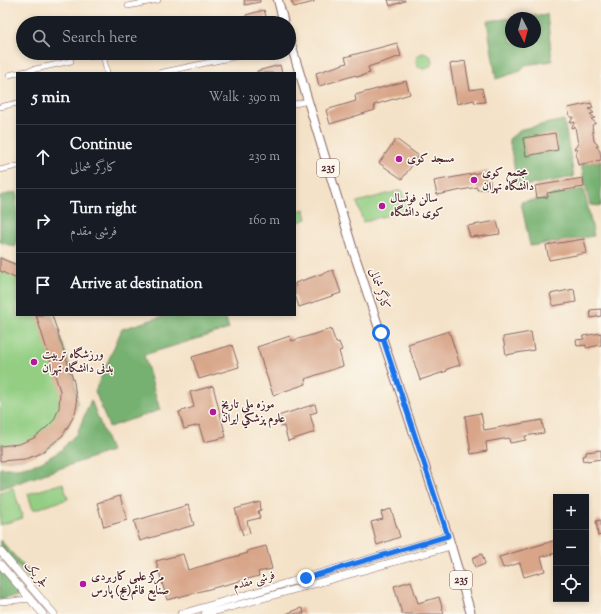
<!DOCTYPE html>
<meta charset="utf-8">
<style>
:root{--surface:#171b24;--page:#242831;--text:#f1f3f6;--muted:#9ea1a6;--line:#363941}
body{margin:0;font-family:"Sorts Mill Goudy",Amiri,serif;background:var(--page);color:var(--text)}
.controls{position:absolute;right:12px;bottom:12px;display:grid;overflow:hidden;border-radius:0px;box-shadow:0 2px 6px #0003}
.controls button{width:36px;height:36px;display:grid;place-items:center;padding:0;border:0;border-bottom:1px solid var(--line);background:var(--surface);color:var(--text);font:20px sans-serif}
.compass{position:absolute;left:505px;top:12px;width:36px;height:36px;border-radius:50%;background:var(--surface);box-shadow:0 2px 6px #0003;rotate:174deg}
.stop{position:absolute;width:12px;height:12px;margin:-9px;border:3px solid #1a73e8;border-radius:50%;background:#fff}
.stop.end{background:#1a73e8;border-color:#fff;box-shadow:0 1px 4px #0008}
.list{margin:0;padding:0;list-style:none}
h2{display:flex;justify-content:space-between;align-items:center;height:52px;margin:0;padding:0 16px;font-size:17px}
h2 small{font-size:13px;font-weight:400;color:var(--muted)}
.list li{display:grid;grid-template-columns:26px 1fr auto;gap:12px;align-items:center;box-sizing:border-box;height:64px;padding:0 16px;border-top:1px solid var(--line)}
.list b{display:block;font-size:15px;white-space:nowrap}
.list p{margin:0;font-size:13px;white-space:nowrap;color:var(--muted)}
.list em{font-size:13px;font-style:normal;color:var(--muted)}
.icon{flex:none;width:22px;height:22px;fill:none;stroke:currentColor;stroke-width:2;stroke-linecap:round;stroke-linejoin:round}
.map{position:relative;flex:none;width:601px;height:614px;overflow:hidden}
.search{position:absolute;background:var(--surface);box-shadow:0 2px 6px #0003;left:16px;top:16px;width:280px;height:44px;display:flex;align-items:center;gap:10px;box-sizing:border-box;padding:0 14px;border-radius:22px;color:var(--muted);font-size:15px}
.panel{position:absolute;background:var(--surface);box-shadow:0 2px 6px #0003;left:16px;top:72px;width:280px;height:244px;border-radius:0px}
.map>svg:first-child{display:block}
.green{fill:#93ce83;stroke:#6e7657}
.forest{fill:#76b171;stroke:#60684e;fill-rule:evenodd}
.building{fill:#d8a589}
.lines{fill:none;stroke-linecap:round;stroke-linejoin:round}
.street-casing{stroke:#866362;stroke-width:6}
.secondary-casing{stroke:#866362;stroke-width:8}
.primary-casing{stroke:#866362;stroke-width:10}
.street{stroke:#fff;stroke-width:5}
.secondary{stroke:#fff;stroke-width:7}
.primary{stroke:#fff;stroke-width:8}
.route{stroke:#1a73e8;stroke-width:5}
.poi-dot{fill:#b5179e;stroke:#fbf7ec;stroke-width:1.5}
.labels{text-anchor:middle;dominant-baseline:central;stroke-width:3;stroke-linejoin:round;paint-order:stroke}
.shield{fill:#fbf7ec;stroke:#7f6065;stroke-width:1}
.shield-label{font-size:11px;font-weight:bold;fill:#4a1f2b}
.poi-label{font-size:12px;font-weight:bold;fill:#4a1f2b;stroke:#fbf7ec;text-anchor:start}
.street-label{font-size:12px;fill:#4a1f2b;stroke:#fbf7ec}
</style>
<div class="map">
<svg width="601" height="614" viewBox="0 0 601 614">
<rect width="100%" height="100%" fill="#fbf7ec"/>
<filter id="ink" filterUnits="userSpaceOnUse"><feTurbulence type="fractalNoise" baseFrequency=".025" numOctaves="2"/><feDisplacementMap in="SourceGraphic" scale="8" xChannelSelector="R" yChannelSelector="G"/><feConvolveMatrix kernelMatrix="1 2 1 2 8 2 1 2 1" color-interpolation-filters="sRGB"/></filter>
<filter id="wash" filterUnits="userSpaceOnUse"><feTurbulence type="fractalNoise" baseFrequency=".012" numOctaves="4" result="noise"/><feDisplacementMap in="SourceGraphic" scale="16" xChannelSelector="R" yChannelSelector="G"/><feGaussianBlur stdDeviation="0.9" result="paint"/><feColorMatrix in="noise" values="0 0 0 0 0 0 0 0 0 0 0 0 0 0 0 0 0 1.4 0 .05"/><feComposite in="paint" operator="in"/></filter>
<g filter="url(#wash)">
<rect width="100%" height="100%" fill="#f4e2c8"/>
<path class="green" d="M416 61a8 8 0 1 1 16 0a8 8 0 1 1-16 0Z
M402,190L407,210L363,222L357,202Z
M304,209L307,219L295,223V212Z
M0,258L17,265V315H52C60,339 78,380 77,404C76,412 72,419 68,427C53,453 29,460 0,461Z
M63,483L68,499L33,510L28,494Z
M13,488L23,518L0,525V492Z"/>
<path class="forest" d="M547,14L552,61L525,65L521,71L496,79L487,21ZM511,18H535V42H511Z
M564,120L574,177L518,187L509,139L522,129Z
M601,161V207L600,206L590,205L581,165Z
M584,189L594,236L530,246L521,202L549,198V195Z
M17,192V244L15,247L0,242V196Z
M167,315H225L229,329L144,355L160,410L109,427L95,391L122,329Z
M91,400L111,451L0,489V468H18L40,463L60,451L77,433Z
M0,540L32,575L28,578L0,547Z
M0,570L21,594L20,596L0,599Z"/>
<g id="blocks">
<path class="building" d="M244,0H260V2L245,5Z
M291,0H314V2L294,7Z
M388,0H405V1L390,6Z
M264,10L268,23H248L246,15Z
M397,43L401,56L368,67L370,73L357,77L356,75L319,86L316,73L347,63L345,57Z
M465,61L470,90L482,88L485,102L475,103L474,100L457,104L450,64Z
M280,65L282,73H257V71Z
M406,81L410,94L374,105L375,110L330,124L326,110L356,101L355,95Z
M591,103L593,108L589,109L594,113L590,114L595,118L591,119L596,123L592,125L594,141L599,146H596L600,151L601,160L578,165L576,154L578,149H574L578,144L575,127L571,128L575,122L570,123L573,117H570L568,108Z
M555,133L558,150L526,156L523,138Z
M396,139L419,156L402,179L379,163Z
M488,171L491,188L477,190V187L437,195L434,181Z
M583,178L584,187L547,193L548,197L537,198L535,186Z
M497,221L500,234L478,237V236L470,237L467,226Z
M584,239L587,253L549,260L546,245Z
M0,258L17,265V279L0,271Z
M333,270L341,293L299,307L295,295V283Z
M574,289L576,302L553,306L550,294Z
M601,309V316L591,318L590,310Z
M36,315H52L74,382L77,404L75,414L63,435L45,450L37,455L25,459L0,461V446L19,444L34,438L45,429L54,420L59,408L60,391Z
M331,329L336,343L339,342L342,350L339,351L343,366L305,379L306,384L273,395L257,347L290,336L292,341Z
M449,331L460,365L447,369V371L420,380L408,344Z
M531,332L534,350L506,355L503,337Z
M601,333V345L586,348V345L577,346L576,340L584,339L583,336Z
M232,345L239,367L199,379L192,357Z
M213,386L226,437L204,442L199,425L184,429L179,412L194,407L190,392Z
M315,404L317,412L310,414L315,432L288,441L284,426L281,427L278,416Z
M481,413L484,430L542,420L544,433L525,436L526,440L510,443L509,438L486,442L487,451L471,454L465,416Z
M601,450V459L587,461V460L583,461L582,456L586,455V452Z
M120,496L127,520L104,527L97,503Z
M260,502L261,510L258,511L260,518L247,521L250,533L243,535L235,509Z
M188,505L194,525L140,541L134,521Z
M391,509L400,537L377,545L371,522L383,519L381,512Z
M601,520V535L598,536L596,521Z
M556,540V553L541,557L545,571L524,577L520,563L503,568L499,557Z
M266,546L272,569L258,572L259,576L167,600L156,561L183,554L188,570L248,553L247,551Z
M482,554L485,564L475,568L472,558Z
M411,581L418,603L439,597L444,614H402L394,586Z
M301,608L303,609L304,614H286Z"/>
</g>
</g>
<g filter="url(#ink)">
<use href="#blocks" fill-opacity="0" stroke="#866362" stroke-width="1"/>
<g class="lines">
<defs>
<path id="street" d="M128,6L158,0
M103,54L107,73
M90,57L109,53
M18,73L71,61
M159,73L253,53
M9,75L17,73
M295,104L308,101
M0,107L17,103
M0,170L17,166
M0,602L31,599"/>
<path id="secondary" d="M0,551L54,614
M0,564L43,614
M181,614L448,536
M205,614L451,546"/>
<path id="primary" d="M278,0L284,23
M289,38L353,250L448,536L471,614"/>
</defs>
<use href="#street" class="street-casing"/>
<use href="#secondary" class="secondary-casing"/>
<use href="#primary" class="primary-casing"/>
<use href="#street" class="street"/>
<use href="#secondary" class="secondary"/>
<use href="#primary" class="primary"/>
</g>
</g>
<g class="lines" filter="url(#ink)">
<path class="route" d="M306,578L448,536L381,333"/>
</g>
<g class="poi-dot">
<circle cx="399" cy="159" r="4"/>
<circle cx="474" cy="180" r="4"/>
<circle cx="382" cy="206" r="4"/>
<circle cx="34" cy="362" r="4"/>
<circle cx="213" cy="412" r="4"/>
<circle cx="83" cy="584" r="4"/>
</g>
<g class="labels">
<g class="shield">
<rect x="317" y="159" width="22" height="18" rx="3"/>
<rect x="450" y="571" width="22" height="18" rx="3"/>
</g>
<g class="shield-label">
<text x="328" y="168">235</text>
<text x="461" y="580">235</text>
</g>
<g class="poi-label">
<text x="407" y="159">مسجد کوی</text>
<text x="482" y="173">مجتمع کوی<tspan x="482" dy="14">دانشگاه تهران</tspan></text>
<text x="390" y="199">سالن فوتسال<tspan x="390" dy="14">کوی دانشگاه</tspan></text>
<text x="42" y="355">ورزشگاه تربیت<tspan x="42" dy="14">بدنی دانشگاه تهران</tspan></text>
<text x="221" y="405">موزه ملي تاريخ<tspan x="221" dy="14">علوم پزشكي ايران</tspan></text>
<text x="91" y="577">مرکز علمی کاربردی<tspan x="91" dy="14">صنایع قائم(عج) پارس</tspan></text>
</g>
<g class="street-label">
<text transform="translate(379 289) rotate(72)">کارگر شمالی</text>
<text transform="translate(36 575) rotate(49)">فجر یک</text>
<text transform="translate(254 581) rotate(-16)">فرشی مقدم</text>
</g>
</g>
</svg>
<div class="controls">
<button>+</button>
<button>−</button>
<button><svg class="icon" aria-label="locate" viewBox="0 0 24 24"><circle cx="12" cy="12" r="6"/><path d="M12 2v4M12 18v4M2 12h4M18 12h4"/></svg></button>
</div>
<svg class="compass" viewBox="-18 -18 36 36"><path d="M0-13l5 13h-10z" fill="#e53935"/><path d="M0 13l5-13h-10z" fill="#9ea1a6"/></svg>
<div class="stop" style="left:381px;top:333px"></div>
<div class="stop end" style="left:306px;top:578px"></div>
<div class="search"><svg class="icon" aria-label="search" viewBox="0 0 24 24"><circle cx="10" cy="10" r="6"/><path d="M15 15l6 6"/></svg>Search here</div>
<section class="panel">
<h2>5 min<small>Walk · 390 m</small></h2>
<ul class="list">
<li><svg class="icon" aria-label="ahead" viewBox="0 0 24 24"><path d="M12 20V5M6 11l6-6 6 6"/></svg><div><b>Continue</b><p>کارگر شمالی</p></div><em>230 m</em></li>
<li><svg class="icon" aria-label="right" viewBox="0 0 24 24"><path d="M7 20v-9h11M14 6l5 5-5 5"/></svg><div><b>Turn right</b><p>فرشی مقدم</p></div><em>160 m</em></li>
<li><svg class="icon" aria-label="arrive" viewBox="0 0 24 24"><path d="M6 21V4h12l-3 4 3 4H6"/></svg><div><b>Arrive at destination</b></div></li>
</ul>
</section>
</div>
